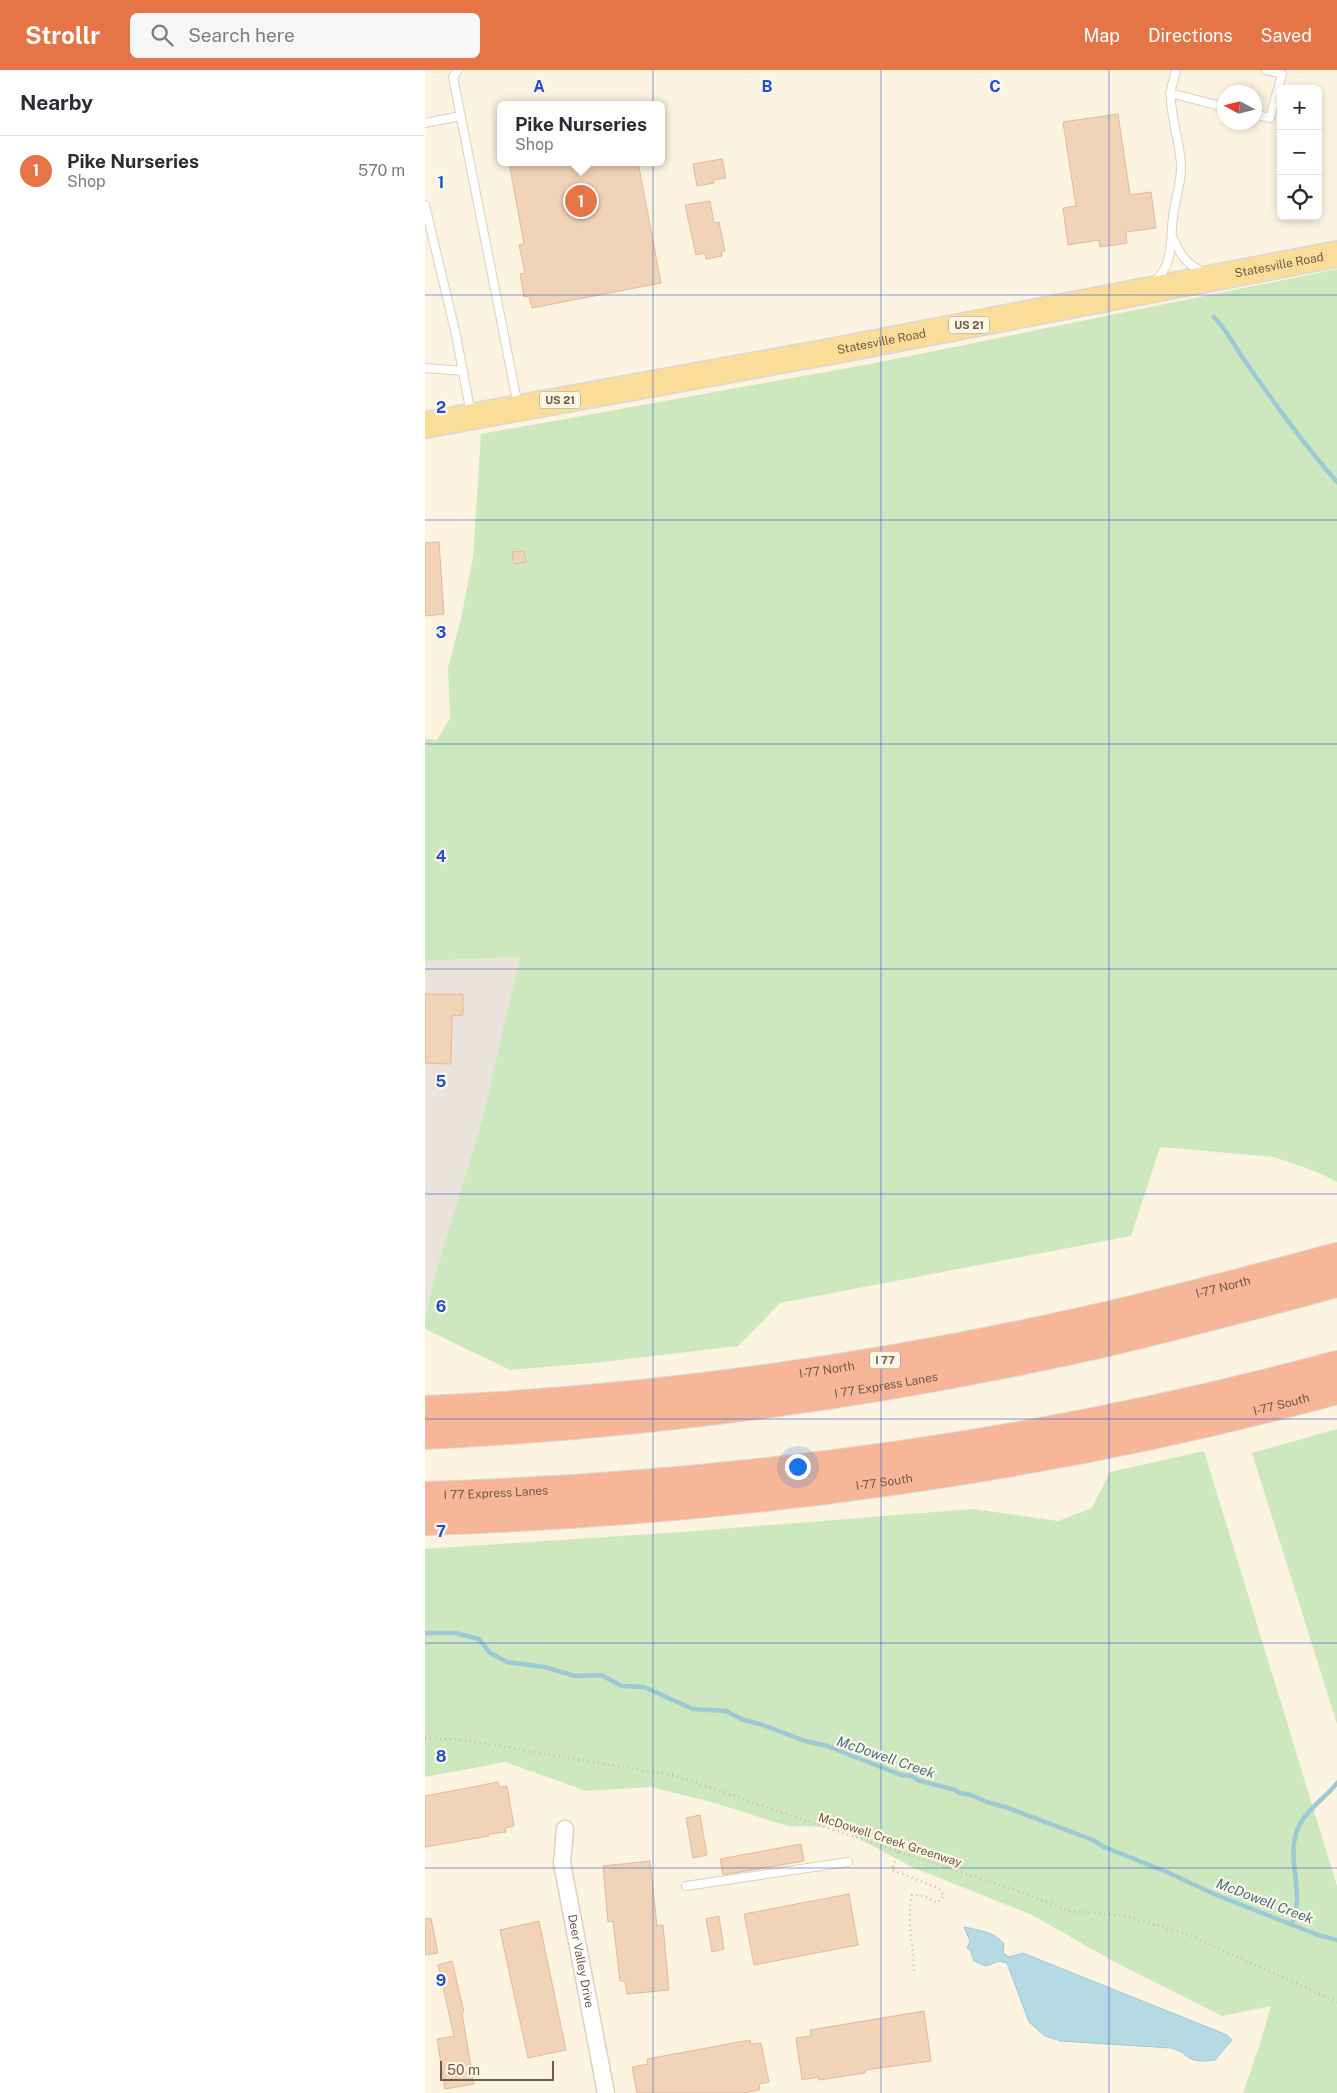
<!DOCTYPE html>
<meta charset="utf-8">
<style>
:root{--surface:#fff;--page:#f7f7f7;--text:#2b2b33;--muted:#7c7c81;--line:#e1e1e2;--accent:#e57546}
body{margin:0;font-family:"Public Sans",sans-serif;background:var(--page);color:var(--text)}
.controls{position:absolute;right:15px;top:15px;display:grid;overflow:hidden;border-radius:8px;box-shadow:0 2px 8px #0003}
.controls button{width:45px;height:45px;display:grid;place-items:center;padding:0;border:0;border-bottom:1px solid var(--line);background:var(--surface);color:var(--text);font:25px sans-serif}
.compass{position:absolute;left:792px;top:15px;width:45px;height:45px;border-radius:50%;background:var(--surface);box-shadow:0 2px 8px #0003;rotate:277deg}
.scale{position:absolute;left:15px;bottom:12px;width:114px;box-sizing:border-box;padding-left:5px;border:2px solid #725a48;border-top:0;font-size:14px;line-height:18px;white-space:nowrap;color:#725a48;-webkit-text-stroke:4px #fff7e6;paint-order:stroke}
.you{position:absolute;left:372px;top:1396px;width:18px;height:18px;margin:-12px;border:4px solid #fff;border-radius:50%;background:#1a73e8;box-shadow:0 0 0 8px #1a73e833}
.badge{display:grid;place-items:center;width:32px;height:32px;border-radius:50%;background:var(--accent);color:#fff;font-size:16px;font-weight:700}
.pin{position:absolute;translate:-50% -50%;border:2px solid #fff;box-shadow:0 1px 5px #0006}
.popup{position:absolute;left:72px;top:31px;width:168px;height:65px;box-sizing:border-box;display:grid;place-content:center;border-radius:8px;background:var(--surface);filter:drop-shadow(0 1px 4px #0005);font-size:16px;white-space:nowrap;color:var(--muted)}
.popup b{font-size:19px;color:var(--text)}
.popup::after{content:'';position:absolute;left:50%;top:100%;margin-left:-10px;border:10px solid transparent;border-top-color:var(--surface)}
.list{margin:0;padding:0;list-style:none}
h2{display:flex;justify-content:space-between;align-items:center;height:65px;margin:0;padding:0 20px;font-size:21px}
h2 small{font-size:16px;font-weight:400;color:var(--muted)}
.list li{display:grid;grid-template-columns:32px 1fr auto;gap:15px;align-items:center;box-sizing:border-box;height:70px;padding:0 20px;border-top:1px solid var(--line)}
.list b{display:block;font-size:19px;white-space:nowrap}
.list p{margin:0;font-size:16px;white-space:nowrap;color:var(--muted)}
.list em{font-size:16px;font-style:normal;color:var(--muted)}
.icon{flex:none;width:28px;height:28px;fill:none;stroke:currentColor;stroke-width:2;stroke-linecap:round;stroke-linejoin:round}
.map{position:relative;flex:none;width:912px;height:2023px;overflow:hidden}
header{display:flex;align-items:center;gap:30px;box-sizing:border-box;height:70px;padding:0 25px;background:var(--accent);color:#fff}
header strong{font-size:24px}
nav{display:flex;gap:28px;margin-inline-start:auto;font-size:18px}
.search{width:350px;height:45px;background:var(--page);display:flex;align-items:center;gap:12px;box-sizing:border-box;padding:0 18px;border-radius:8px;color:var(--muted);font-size:19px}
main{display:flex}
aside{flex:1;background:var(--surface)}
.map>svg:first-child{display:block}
.industrial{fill:#eae4dc}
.green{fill:#cde8bf}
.water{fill:#b5dae4;stroke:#9cc9d6}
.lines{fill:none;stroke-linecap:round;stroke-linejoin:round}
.stream{stroke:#9cc9d6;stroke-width:4.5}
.building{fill:#f1d3b8;stroke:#e3ba99}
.lane-casing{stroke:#dfcfbc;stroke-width:10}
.street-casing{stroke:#dfcfbc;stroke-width:19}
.primary-casing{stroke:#ddd7d3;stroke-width:28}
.highway-casing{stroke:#ddd7d3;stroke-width:30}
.path{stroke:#d5b69c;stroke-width:2.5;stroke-dasharray:1 4;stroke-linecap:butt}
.lane{stroke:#fff;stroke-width:8}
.street{stroke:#fff;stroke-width:16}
.primary{stroke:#fadd99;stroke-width:25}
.highway{stroke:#f6b697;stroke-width:28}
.grid{fill:none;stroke:#1d4ed8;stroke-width:1;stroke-opacity:0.55}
.labels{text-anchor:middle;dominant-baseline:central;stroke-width:4.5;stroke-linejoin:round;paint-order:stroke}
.shield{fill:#fff7e6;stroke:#9c8977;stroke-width:1}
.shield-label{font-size:11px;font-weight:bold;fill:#725a48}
.street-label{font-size:12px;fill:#725a48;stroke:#fff7e6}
.water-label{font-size:14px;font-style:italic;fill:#427585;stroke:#fff7e6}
.grid-label{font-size:16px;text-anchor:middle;font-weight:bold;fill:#1d4ed8;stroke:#fff7e6;stroke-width:4.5;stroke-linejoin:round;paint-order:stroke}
</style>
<header>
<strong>Strollr</strong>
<div class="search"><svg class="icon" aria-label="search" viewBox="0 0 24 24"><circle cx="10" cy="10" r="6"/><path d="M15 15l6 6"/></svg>Search here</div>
<nav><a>Map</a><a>Directions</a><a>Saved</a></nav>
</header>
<main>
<aside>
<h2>Nearby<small></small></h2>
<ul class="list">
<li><span class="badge">1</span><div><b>Pike Nurseries</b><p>Shop</p></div><em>570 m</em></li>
</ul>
</aside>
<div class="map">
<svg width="912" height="2023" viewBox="0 0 912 2023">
<rect width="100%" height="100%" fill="#fcf3e0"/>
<path class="industrial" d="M96,887L56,1054L11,1201L0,1248V891Z"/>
<path class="green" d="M912,199V1112L892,1102L849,1087L735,1077L706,1166L355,1233L313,1276L168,1293L85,1300L0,1259V1248L11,1201L56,1054L95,887L0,891V668L12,670L25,648L23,598L36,549L48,487L56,364L445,294Z
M912,1359V1654L827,1383Z
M779,1381L912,1816V2023H818L836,1971L846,1936L797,1946L688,1891L607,1845L487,1797L413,1757L363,1756L283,1731L225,1717L161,1721L80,1692L0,1707V1479L271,1461L548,1439L633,1451L667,1438L685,1402Z"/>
<path class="water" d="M539,1857C553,1860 570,1862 579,1874L578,1883L584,1887L598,1883L802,1965L807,1970L790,1990C782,1991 771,1992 765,1988C757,1983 755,1980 746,1978L636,1971L620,1966L604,1952L582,1893L574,1891L561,1896L549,1891L545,1880L542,1878L545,1871Z"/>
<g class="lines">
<path class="stream" d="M789,247C801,259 808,274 818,288C847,330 878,374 912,412
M0,1563H30L54,1569L65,1583L82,1592L120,1597L150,1606L176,1605L197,1616L219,1617L268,1639L301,1641L316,1649L338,1655L380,1671L402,1676L476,1705L487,1706L492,1710L530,1720L535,1723L546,1725L562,1732L583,1738L668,1770L679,1777L742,1802L789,1824L893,1865L912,1870
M867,1854C868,1847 872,1838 872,1831C873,1803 860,1775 878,1749C887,1736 902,1726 912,1713"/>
</g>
<path class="building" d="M693,44L705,125L726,122L731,158L701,162L702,173L675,177L674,170L643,175L638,138L651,136L638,52Z
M297,89L301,108L288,110L289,113L272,116L268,94Z
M84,92H213L236,213L107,238L104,226L99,227L95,204L100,203L94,175L99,174Z
M285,131L289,153L294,152L300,181L296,182L297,186L281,189L280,183L271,185L260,135Z
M14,472L19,544L0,546V473Z
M99,481L101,492L89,494L87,482Z
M0,924H38V945L27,946L26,994L0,993Z
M73,1712L74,1717L82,1716L89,1756L80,1758L81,1762L64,1764V1766L0,1777V1726Z
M275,1745L282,1785L268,1788L261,1748Z
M376,1774L379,1791L298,1805L295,1789Z
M225,1791L232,1856L238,1855L244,1920L202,1924L200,1911H195L188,1851L183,1852L178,1796Z
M424,1824L433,1875L329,1895L319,1844Z
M294,1846L299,1879L287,1882L281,1849Z
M6,1848L13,1883L0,1885V1849Z
M114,1851L141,1980L103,1988L75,1860Z
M27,1891L39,1942L37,1943L49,2014L20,2019L12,1969L29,1966L13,1895Z
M499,1941L506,1991L440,2000V2003L394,2010L393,2007L377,2010L371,1968L386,1966L385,1960Z
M325,1970L326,1974L336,1973L344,2012L334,2014L335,2020L318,2023H212L207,1997L223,1994L222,1989Z"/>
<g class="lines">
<defs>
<path id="lane" d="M33,0L28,7L93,336
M745,23L799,37
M829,44L845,48L857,4L841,0
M0,53L36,46
M0,135L31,265L46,344
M748,168C755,184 762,196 779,202
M730,211C749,194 745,170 748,147C750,129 757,112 756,94C755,73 744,41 746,22C746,15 750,7 751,0
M0,298L38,301
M261,1816L423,1792"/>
<g id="street">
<path id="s1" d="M140,1759L137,1793L181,2023"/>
</g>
<g id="primary">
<path id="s2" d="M0,355L408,281L912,184"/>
</g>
<g id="highway">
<path id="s3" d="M0,1340C228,1330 455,1298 677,1247C756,1229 834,1208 912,1187"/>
<path id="s4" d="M0,1365C229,1354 458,1323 682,1272C759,1254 836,1233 912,1213"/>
<path id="s5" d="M0,1426C308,1416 615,1376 912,1295"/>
<path id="s6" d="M0,1451C308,1441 614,1401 912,1320"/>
</g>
</defs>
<use href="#lane" class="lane-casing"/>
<use href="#street" class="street-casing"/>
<use href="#primary" class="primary-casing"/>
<use href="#highway" class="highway-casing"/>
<path class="path" d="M0,1668L39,1670L251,1706L417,1763L587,1819L645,1841L702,1846L767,1866L912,1932
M473,1782L467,1800L513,1818L519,1826L512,1833L500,1826L487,1825C481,1848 489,1879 489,1903"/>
<use href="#lane" class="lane"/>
<use href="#street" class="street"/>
<use href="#primary" class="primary"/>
<use href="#highway" class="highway"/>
</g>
<path class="grid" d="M228,0V2023M456,0V2023M684,0V2023M0,225H912M0,450H912M0,674H912M0,899H912M0,1124H912M0,1349H912M0,1573H912M0,1798H912"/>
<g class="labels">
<g class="shield">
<rect x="524" y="246.5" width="40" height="17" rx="4"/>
<rect x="115" y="321.5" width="40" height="17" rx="4"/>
<rect x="445" y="1281.5" width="30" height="17" rx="4"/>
</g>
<g class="shield-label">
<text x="544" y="255">US 21</text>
<text x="135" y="330">US 21</text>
<text x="460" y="1290">I 77</text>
</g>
<g class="street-label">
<text stroke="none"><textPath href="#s2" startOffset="869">Statesville Road</textPath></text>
<text stroke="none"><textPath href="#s2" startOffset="464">Statesville Road</textPath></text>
<text stroke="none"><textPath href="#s3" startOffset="809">I-77 North</textPath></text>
<text stroke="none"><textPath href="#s3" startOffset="404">I-77 North</textPath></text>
<text stroke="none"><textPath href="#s4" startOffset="464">I 77 Express Lanes</textPath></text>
<text stroke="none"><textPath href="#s6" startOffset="866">I-77 South</textPath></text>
<text stroke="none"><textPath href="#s6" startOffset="461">I-77 South</textPath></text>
<text stroke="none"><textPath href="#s5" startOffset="71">I 77 Express Lanes</textPath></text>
<text transform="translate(465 1770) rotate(18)">McDowell Creek Greenway</text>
<text stroke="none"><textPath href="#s1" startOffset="134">Deer Valley Drive</textPath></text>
</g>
<g class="water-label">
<text transform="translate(461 1687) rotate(19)">McDowell Creek</text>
<text transform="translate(840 1831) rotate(21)">McDowell Creek</text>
</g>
</g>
<g class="grid-label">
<text x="114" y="22">A</text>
<text x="342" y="22">B</text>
<text x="570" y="22">C</text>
<text x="16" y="118">1</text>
<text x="16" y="343">2</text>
<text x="16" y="568">3</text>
<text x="16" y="792">4</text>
<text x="16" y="1017">5</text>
<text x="16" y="1242">6</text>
<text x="16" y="1467">7</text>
<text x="16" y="1692">8</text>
<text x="16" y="1916">9</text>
</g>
</svg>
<div class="controls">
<button>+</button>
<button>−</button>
<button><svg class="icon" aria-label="locate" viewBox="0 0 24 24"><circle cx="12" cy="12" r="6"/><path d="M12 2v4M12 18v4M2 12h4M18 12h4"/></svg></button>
</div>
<svg class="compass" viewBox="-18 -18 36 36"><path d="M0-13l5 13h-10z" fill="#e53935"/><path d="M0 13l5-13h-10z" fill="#7c7c81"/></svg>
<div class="scale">50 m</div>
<div class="you"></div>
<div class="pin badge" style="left:156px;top:131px">1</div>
<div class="popup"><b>Pike Nurseries</b>Shop</div>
</div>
</main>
